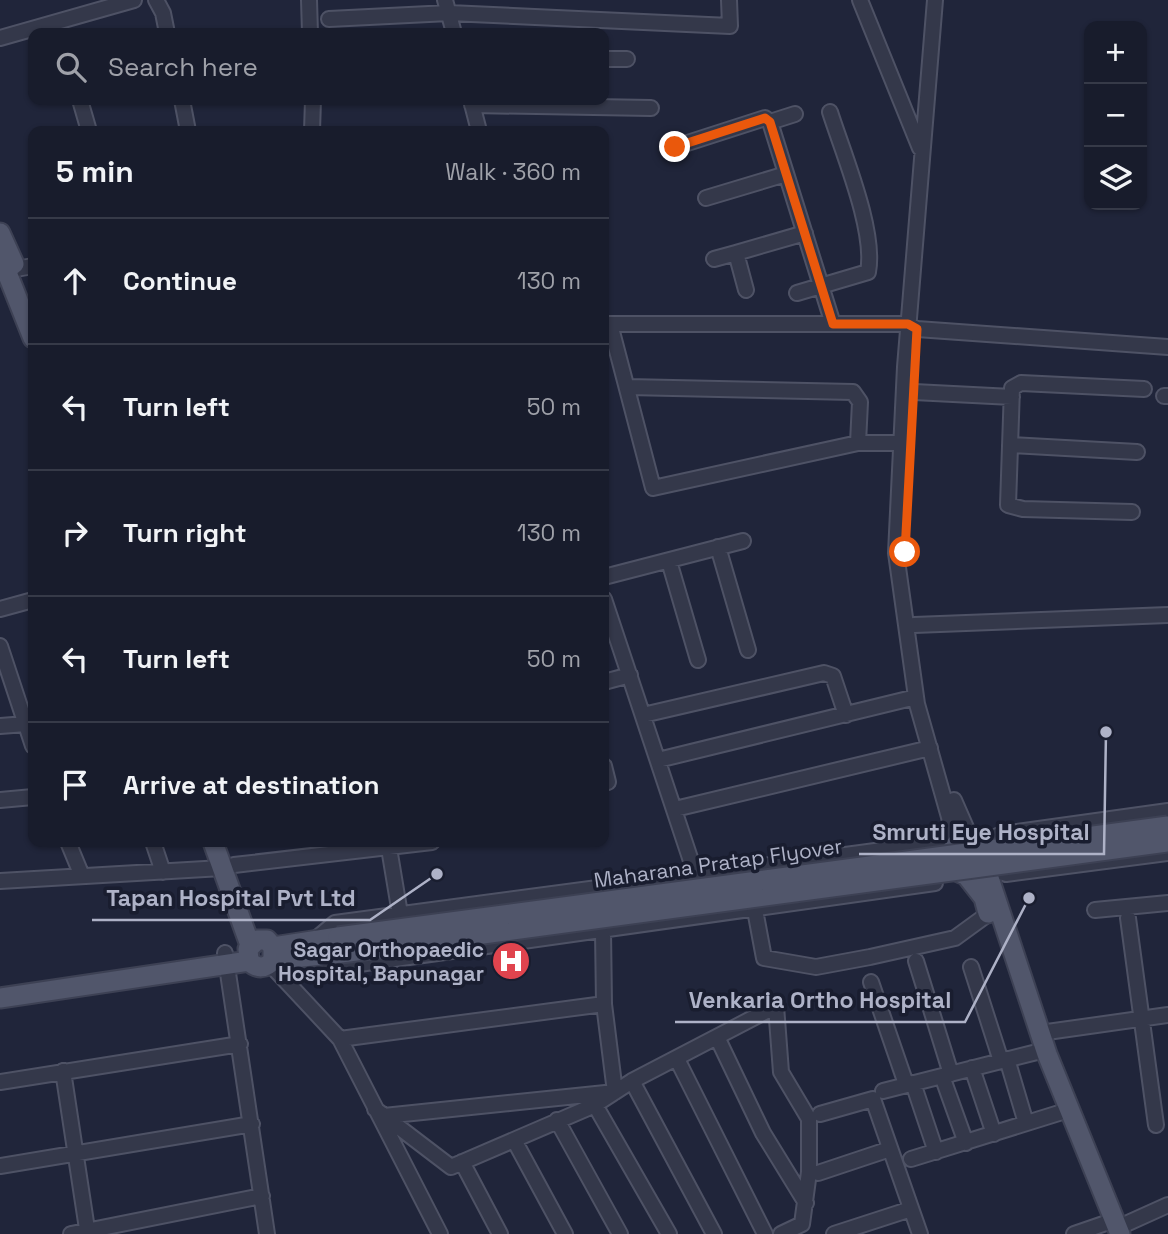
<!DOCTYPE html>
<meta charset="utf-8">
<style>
:root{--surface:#181c2c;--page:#212534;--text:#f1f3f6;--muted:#9fa1a9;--line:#363a48}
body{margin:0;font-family:"Space Grotesk",sans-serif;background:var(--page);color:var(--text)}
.controls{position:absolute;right:21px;top:21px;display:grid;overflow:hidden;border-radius:14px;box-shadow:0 2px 5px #0004}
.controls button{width:63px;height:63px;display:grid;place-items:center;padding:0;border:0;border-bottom:2px solid var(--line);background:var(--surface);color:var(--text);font:35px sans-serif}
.stop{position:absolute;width:21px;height:21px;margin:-16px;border:5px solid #ea580c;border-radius:50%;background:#fff}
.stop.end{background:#ea580c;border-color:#fff;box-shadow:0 2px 7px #0008}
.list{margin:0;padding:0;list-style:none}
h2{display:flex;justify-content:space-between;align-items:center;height:91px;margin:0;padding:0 28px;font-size:30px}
h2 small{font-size:23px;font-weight:400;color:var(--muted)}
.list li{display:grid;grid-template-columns:46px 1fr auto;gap:21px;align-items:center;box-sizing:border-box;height:126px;padding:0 28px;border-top:2px solid var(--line)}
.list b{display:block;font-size:26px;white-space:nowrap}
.list em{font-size:23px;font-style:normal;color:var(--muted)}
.icon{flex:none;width:38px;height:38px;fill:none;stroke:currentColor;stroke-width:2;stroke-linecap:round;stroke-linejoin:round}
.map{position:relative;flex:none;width:1168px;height:1234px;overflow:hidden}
.search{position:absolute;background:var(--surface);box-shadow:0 2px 5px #0004;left:28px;top:28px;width:581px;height:77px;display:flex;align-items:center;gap:18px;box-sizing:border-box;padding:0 24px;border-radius:14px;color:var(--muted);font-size:26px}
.panel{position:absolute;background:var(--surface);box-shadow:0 2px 5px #0004;left:28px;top:126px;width:581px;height:721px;border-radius:14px}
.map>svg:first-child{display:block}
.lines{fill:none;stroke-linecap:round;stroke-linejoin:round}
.minor-casing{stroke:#4e5265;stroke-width:18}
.major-casing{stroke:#3d4154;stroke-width:23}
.minor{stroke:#34384a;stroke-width:14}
.major{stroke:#51566b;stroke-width:19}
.major-bridge-casing{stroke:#3d4154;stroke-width:23;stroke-linecap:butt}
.major-bridge{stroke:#51566b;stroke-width:19}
.route{stroke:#ea580c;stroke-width:9}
.labels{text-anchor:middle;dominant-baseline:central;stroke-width:7;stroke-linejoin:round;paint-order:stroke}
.street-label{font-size:21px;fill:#aeb2c7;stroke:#191d2f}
.poi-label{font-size:21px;font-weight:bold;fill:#aeb2c7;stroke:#191d2f;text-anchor:end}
.leader{fill:none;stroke:#aeb2c7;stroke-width:2.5}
.callout-dot{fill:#aeb2c7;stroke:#191d2f;stroke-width:2.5}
.callout-label{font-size:23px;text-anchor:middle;font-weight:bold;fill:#aeb2c7;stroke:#191d2f;stroke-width:7;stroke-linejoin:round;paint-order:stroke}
</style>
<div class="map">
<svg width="1168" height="1234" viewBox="0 0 1168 1234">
<rect width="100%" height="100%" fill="#20253a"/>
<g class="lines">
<defs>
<path id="minor" d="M156,0L163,13L167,33
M309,0L310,33
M445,0L454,33
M860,0L920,148
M329,19L449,13L730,26L729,0
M0,38L134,0
M604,59H627
M80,100L89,131
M182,100L188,131
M471,100L479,131
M472,105L651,108
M770,122L833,324
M312,131L313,100
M675,147L765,118L770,122L795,114
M706,198L786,174
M714,259L736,253
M16,269L33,266
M746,290L736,253L805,233
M797,293L868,272C876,231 843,153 830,112
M604,324H908L917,329L1168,347
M610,324L653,488L858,443H902
M628,387L853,392L860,402L858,443
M914,392L1012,397
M1164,396H1168
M1010,445L1137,452
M1132,512L1023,509L1008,505L1012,388L1021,383L1144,389
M718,547L748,650
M669,561L698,660
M604,577L743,541
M604,599L696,876
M0,609L33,600
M914,625L1168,615
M0,646L33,746
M604,682L630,675
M643,715L824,673L833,676L846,715
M0,726L26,724
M658,760L916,697
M604,766L608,782
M0,800L33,797
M954,800L971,839
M675,809L930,748
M68,842L82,876
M153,842L163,872
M388,842L400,914
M982,843L1002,834L1168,811
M234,865L432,842
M990,868L1006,874L1168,853
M0,881L222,868
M755,910L764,958L816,967L870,957L955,938L988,914
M1095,910L1168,903
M1128,918L1156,1125
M316,939L335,923L935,843L954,847L949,817L917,704L896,553L905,367L935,0
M225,953L267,1234
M319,957L345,966L935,883
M916,961L951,1074
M270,964L340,1039L440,1234
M971,967L1001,1061
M871,982L906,1084
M1040,1033L1168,1015
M717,1037L763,1133L806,1203
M340,1039L604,1004
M677,1059L765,1234
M1007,1059L1026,1123
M972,1068L994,1134
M63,1071L87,1229
M942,1076L966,1143
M632,1081L714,1234
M0,1082L240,1044
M913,1083L936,1152
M883,1091L1037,1052
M595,1105L669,1234
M375,1109L451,1167L595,1105L632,1081L776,1006L781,1072L809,1119V1172L802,1224L781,1234
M820,1114L873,1099L920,1234
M384,1116L615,1092L604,1004L603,931
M557,1120L620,1234
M514,1140L565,1234
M911,1159L1059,1113
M462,1162L500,1234
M0,1166L252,1124
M818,1173L890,1149
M1117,1228L1168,1205
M71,1234L262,1196
M834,1234L911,1209
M1074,1234L1106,1223"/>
<path id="major" d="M0,233L14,264
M0,255L33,338
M951 857a18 18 0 1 1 36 0a18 18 0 1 1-36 0Z
M213,842L250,945
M985,866L1047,1054L1120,1234
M966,875L984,898L988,913
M273,947V960C266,969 257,969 249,961L248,949L257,940H267L273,947L338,937
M273,960L341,953
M0,998L249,961"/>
</defs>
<use href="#minor" class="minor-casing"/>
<use href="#major" class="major-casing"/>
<use href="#minor" class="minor"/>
<use href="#major" class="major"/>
<defs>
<path id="major-bridge" d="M338,937L1168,826
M341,953L1168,842"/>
</defs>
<use href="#major-bridge" class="major-bridge-casing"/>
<use href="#major-bridge" class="major-bridge"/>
</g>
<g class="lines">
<path class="route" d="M675,147L765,118L770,122L833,324H908L917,329L905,552"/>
</g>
<defs>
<symbol id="hospital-disc" viewBox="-11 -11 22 22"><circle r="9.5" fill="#e0444e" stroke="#191d2f"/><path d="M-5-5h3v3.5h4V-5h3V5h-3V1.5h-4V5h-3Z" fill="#fff"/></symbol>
</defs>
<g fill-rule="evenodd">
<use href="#hospital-disc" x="489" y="939" width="44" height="44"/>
</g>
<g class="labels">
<g class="street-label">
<text transform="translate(718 863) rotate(-8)">Maharana Pratap Flyover</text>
</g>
<g class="poi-label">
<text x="484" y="949">Sagar Orthopaedic<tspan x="484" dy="24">Hospital, Bapunagar</tspan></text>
</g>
</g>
<path class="leader" d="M1106 732L1104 854H859M437 874L370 920H92M1029 898L965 1022H675"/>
<g class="callout-dot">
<circle cx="1106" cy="732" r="7"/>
<circle cx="437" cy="874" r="7"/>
<circle cx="1029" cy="898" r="7"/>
</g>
<g class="callout-label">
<text x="981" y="840">Smruti Eye Hospital</text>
<text x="231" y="906">Tapan Hospital Pvt Ltd</text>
<text x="820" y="1008">Venkaria Ortho Hospital</text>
</g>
</svg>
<div class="controls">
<button>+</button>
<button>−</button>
<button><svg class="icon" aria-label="layers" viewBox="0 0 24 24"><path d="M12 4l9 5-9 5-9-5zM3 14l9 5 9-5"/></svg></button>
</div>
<div class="stop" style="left:905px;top:552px"></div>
<div class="stop end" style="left:675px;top:147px"></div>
<div class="search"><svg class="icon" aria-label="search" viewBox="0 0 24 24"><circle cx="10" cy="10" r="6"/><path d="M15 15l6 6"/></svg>Search here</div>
<section class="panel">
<h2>5 min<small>Walk · 360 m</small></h2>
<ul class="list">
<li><svg class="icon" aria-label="ahead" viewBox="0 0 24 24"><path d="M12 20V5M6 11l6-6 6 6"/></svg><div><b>Continue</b></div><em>130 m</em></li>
<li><svg class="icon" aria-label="left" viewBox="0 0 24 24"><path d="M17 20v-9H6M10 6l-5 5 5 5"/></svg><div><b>Turn left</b></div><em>50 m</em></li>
<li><svg class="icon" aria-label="right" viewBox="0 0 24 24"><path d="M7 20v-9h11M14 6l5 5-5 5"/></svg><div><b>Turn right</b></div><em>130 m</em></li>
<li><svg class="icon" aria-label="left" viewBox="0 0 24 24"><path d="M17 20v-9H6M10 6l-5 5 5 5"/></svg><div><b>Turn left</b></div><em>50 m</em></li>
<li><svg class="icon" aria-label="arrive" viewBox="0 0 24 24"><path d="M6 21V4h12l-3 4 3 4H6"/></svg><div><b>Arrive at destination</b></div></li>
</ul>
</section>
</div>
